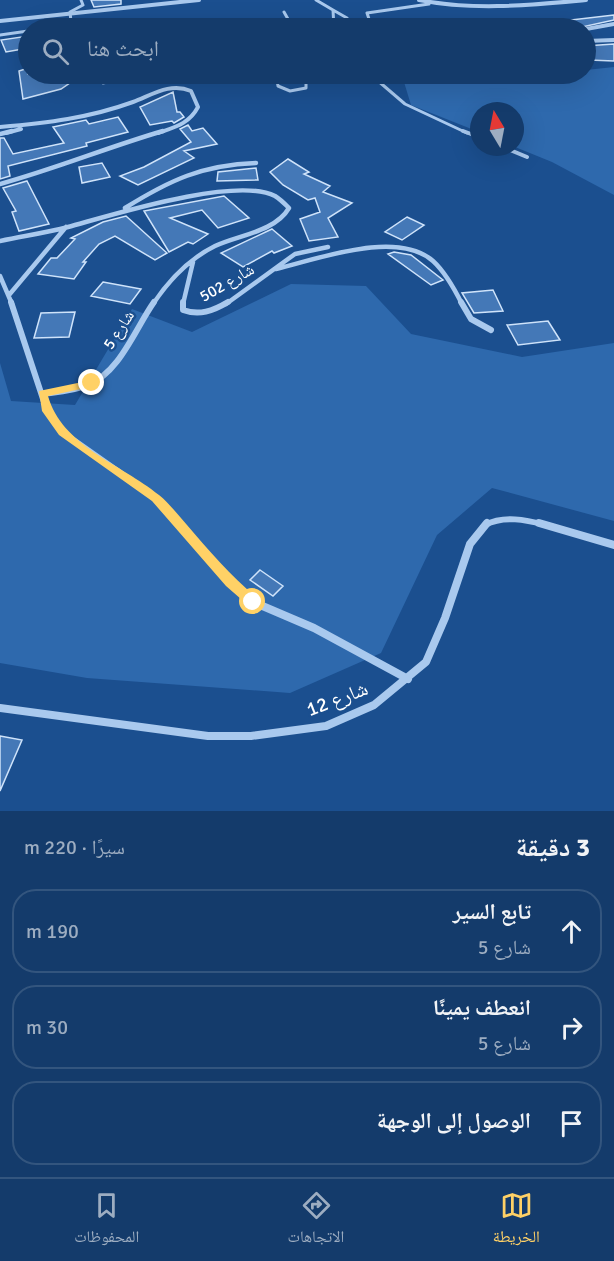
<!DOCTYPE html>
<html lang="ar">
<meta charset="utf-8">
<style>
:root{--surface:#143b6b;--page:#1d4271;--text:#f1f3f6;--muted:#9dadc1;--line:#33557e;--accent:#ffd166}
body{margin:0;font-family:Signika,"Noto Naskh Arabic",sans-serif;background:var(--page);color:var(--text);direction:rtl}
.compass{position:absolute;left:470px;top:102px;width:54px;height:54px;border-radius:50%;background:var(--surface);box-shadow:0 6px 24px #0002;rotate:350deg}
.stop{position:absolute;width:18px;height:18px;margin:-14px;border:4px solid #ffd166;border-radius:50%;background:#fff}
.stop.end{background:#ffd166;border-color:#fff;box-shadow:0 2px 6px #0008}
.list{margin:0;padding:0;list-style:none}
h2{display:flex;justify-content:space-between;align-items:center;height:78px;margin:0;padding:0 24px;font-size:26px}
h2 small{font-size:20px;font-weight:400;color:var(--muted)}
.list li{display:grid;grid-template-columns:39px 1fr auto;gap:18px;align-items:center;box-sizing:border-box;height:84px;margin:0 12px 12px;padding:0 12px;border:2px solid var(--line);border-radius:24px}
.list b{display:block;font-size:22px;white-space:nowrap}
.list p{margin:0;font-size:20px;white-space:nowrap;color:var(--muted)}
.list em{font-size:20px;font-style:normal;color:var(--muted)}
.icon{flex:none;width:33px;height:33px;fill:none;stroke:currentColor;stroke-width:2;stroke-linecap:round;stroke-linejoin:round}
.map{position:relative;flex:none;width:614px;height:811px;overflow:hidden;direction:ltr}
.search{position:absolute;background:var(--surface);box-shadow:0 6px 24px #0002;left:18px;right:18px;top:18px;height:66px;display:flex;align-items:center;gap:15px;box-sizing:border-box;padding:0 21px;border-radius:33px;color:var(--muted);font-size:22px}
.sheet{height:366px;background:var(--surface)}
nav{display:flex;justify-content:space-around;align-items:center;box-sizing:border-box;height:84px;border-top:2px solid var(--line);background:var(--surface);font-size:16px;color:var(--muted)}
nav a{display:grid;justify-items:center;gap:3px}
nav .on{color:var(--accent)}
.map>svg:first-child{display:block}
.green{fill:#2e69ad}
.building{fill:#4478b7;stroke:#cfe3fa;stroke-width:1.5}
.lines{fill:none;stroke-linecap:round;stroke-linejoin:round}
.lane-far1{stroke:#a9c9ee;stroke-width:3}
.lane{stroke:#a9c9ee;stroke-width:4}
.street-far3{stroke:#a9c9ee;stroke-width:4}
.street-far2{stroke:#a9c9ee;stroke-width:4.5}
.street-far1{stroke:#a9c9ee;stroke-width:6}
.street{stroke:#a9c9ee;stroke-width:8}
.route{fill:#ffd166}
.labels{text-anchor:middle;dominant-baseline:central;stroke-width:5;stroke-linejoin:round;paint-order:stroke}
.street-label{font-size:16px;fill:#fff;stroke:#1b4f8f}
.near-street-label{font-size:20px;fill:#fff;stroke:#1b4f8f}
</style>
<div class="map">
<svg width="614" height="811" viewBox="0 0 614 811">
<rect width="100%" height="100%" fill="#1b4f8f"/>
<path class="green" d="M614,67V195L552,162L515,147V111H479V132L411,105L404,82L413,74H586V70Z
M291,284L366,286L411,334L522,357L614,343V521L492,488L437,535L381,653L290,693L87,678L0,663V363L11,401L75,405L132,309L192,332Z"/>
<path class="building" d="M91,0H121V4L94,7Z
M614,15V20L582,27L571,20Z
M394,19L411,20L409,28H392Z
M28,36V48L6,52L1,40Z
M614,44V61L589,60L585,56V46Z
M28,68V74H83L61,89L23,99L19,71Z
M173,92L177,112H180L184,117L174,123L172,121L150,125L140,107Z
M118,117L128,132L86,143L87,146L8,166L10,176L0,179V138H4L13,154L64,143L53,127L86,120L89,124Z
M188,125L192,131L203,128L217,144L184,151L194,158L138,185L120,176L144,167L191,142L180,129Z
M288,159L309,172L304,174L330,186L323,192L352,203L328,218L338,237L309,241L300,219L320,212L315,198L308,200L283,185L270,172Z
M102,163L110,177L82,183L79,167Z
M256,168L258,180L217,181L218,172Z
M27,181L49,224L19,231L12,212L16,211L3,188Z
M224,196L249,218L218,228L202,210L170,218L208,234L193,244L188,242L169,252L144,211Z
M126,216L167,253L155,260L115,236L99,244L83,262H86L74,279L38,274L51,258H57L75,239L71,238L103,222Z
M407,217L424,225L402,240L385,232Z
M272,229L292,246L274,253L272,251L243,267L221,253Z
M394,252L411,255L443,280L431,285L388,254Z
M103,282L141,289L130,304L91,296Z
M493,290L503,311L474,313L462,293Z
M75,312L69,337L34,338L41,313Z
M548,321L560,340L518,345L507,325Z
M260,570L283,586L273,596L250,580Z
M0,736L22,740L0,791Z"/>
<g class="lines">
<path class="lane-far1" d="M316,0L333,10L334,28
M333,10L347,18L353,28
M284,12L293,28
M71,22L86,24L94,28
M48,28L71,22L70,12L83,5L81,0
M214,28L222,23
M372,28L367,13L429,4
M0,35L28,31
M276,74L278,86L290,91L306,88V77L303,74
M370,74L405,104L467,133
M167,79L176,74
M103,83L121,79L130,74"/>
<path class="lane" d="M463,131L479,137
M503,147L527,157"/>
<path class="street-far3" d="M419,0C475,11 530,5 586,0
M0,21L199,0
M586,29L614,24
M586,41L614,40
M0,127C47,123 89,118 133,102C152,95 170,82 191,91L198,107C189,124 175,127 158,133
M6,133L21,129"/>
<path class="street-far2" d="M0,134L12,131
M0,184C55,169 108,147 163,131
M125,208C170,180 202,165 256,163
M0,241C23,236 45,233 68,227C112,215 235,176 275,196C280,199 285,204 289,208C275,232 238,235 215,246C189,259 169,280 153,304
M276,269C318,259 397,229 433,261C445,272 455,290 462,304
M0,276L12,304
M9,295L66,227
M183,304L193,262
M226,304L295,254L328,247"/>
<path class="street-far1" d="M11,302L47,411L62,432L156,498L180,525
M183,302V310C199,316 213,311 228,302
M461,302L471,319L491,330
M42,394C57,392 74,391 88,385C120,372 135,329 154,302
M485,525C504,515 526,520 546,525"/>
<path class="street" d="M178,523L230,582L253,602L314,628L408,679
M539,523L614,545
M0,708L208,736H251L326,726L374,705L426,662L445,618L470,544L487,523"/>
</g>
<path class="route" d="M92,380L95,381V386L48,396C62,446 121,464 159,495C169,503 178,515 187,525C209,551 231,576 257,598V606H249L226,586L152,501L59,435L42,411L39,391Z"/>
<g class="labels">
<g class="street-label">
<text transform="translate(227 283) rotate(-30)">شارع 502</text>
<text transform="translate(119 330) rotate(-57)">شارع 5</text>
</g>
<g class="near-street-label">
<text transform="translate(337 699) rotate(-21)">شارع 12</text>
</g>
</g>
</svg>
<svg class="compass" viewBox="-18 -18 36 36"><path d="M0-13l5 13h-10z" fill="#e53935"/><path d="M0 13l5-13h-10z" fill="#9dadc1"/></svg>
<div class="stop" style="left:253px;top:602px"></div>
<div class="stop end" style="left:92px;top:383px"></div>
<div class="search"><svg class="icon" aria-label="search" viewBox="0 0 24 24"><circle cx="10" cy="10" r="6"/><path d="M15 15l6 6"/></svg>ابحث هنا</div>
</div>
<section class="sheet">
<h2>3 دقيقة<small>سيرًا · 220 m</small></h2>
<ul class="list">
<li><svg class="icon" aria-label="ahead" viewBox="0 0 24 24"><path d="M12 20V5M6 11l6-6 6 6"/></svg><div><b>تابع السير</b><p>شارع 5</p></div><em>190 m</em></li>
<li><svg class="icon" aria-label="right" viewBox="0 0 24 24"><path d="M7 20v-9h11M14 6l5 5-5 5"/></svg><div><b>انعطف يمينًا</b><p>شارع 5</p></div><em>30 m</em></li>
<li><svg class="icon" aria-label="arrive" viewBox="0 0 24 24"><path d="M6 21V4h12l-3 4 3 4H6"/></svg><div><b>الوصول إلى الوجهة</b></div></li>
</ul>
</section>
<nav>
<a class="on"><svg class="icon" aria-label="map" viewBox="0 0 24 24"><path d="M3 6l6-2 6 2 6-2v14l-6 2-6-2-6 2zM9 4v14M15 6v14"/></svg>الخريطة</a>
<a><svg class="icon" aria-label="directions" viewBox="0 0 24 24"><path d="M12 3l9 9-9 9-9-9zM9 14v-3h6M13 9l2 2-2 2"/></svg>الاتجاهات</a>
<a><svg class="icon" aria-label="saved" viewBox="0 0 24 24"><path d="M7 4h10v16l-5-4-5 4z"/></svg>المحفوظات</a>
</nav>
